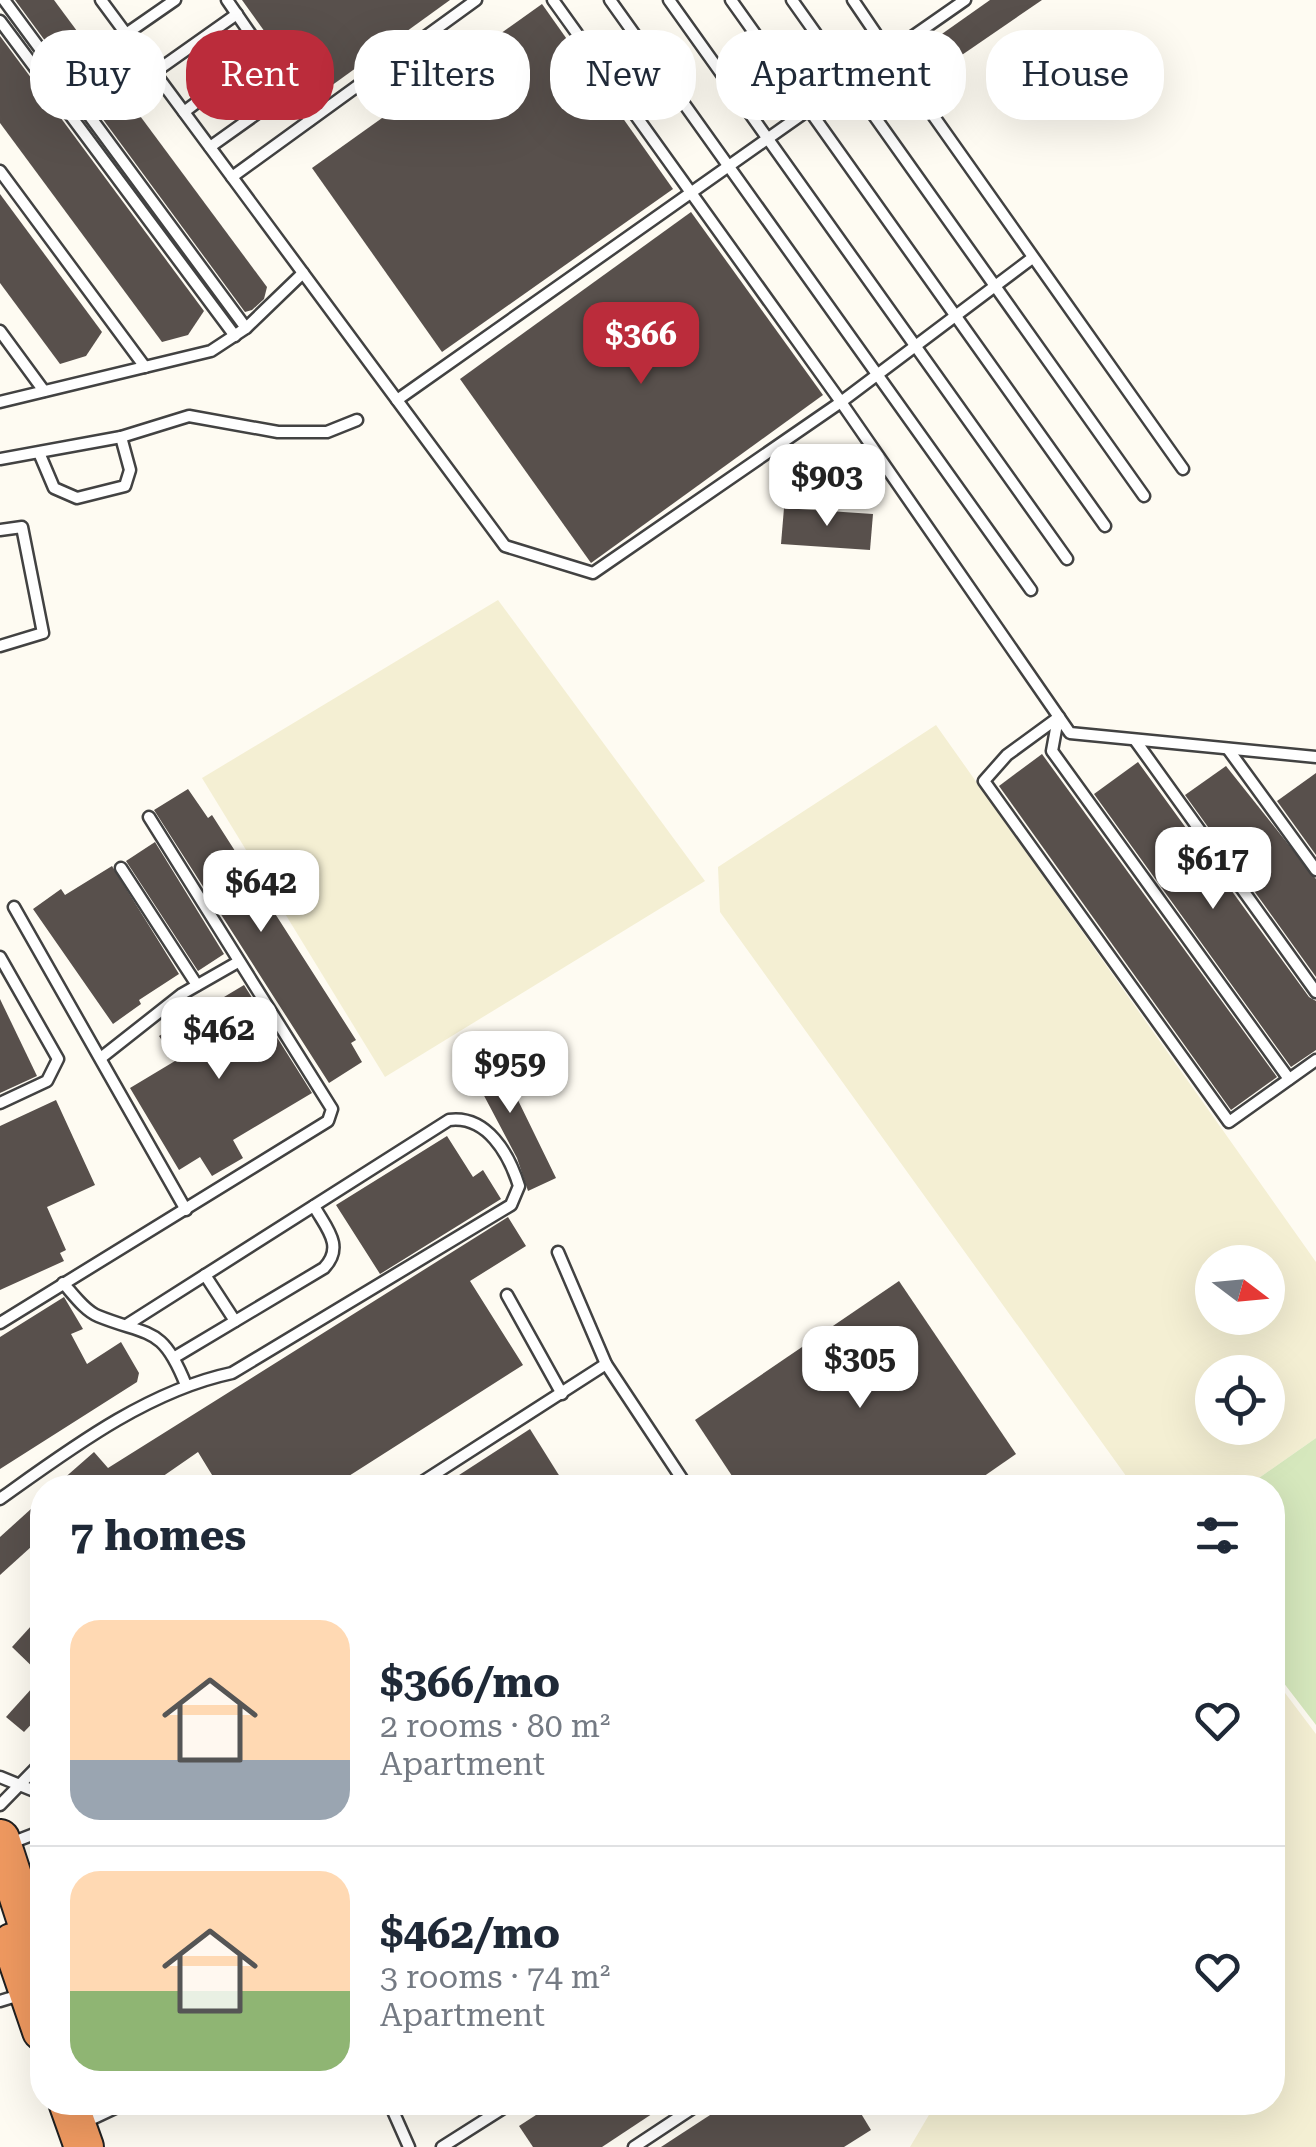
<!DOCTYPE html>
<meta charset="utf-8">
<style>
:root{--surface:#fff;--page:#f2f2f3;--text:#1f2937;--muted:#747a83;--line:#e0e1e3;--accent:#bb2c3b}
body{margin:0;font-family:"Roboto Serif",serif;background:var(--page);color:var(--text);height:100vh;display:flex;flex-direction:column;font-size:38px;white-space:nowrap}
*{box-sizing:border-box;margin:0}
p{font-size:32px;color:var(--muted)}
.icon{flex:none;width:55px;height:55px;fill:none;stroke:currentColor;stroke-width:2;stroke-linecap:round;stroke-linejoin:round}
.map{position:relative;flex:1;overflow:hidden}
.panel{position:absolute;left:30px;top:1475px;width:1255px;height:640px;display:flex;flex-direction:column;background:var(--surface);border-radius:40px;box-shadow:0 10px 40px #0002}
.panel>*{flex:none}
.banner{position:absolute;left:30px;top:30px;width:1258px;height:90px;display:flex;gap:20px}
.needle{width:65px;rotate:106deg}
.buttons{position:absolute;left:1195px;top:1245px;display:grid;gap:20px}
.buttons a{display:grid;place-items:center;width:90px;height:90px;border-radius:50%;background:var(--surface);box-shadow:0 10px 40px #0002;font-size:50px}
.price{position:absolute;translate:-50% -85px;padding:0 22px;border-radius:20px;background:#fff;color:#222;font-size:32px;line-height:65px;filter:drop-shadow(0 2px 5px #0008)}
.price::after{content:'';position:absolute;left:50%;top:60px;width:30px;height:22px;margin-left:-15px;background:inherit;clip-path:polygon(0 0,100% 0,50% 100%)}
.price.current{background:var(--accent);color:#fff}
ul{padding:0;list-style:none}
li{display:flex;align-items:center;gap:30px;height:250px;padding:0 40px}
li+li{border-top:2px solid var(--line)}
li span{display:grid;place-items:center;flex:none;width:280px;height:200px;border-radius:30px;color:#555}
li>.icon{margin-inline-start:auto}
span .icon{width:120px;height:120px;fill:#fffc;stroke-width:1}
li b{font-size:42px}
h2{display:flex;justify-content:space-between;align-items:center;height:120px;padding:0 40px;font-size:42px}
.chip{padding:0 35px;border-radius:40px;background:var(--surface);box-shadow:0 10px 40px #0002;font-size:35px;line-height:90px}
.chip.current{background:var(--accent);color:#fff}
.map>svg:first-child{display:block}
.farmland{fill:#f4efd3;fill-rule:evenodd}
.green{fill:#d6e8bd}
.building{fill:#58504c}
.lines{fill:none;stroke-linecap:round;stroke-linejoin:round}
.lane-casing{stroke:#424242;stroke-width:15}
.highway-casing{stroke:#202020;stroke-width:42}
.lane{stroke:#fff;stroke-width:10}
.highway{stroke:#ef9960;stroke-width:38}
</style>
<div class="map">
<svg width="1316" height="2147" viewBox="0 0 1316 2147">
<rect width="100%" height="100%" fill="#fefbf2"/>
<g class="farmland">
<polygon points="498,600 705,881 385,1077 202,778"/>
<path d="M 936,725 L 1316,1262 L 1316,1438 L 1246,1487 L 1134,1487 L 720,912 L 718,867 ZM 1268,1262 L 1268,1318 L 1212,1318 L 1212,1262 ZM 1268,1372 L 1268,1428 L 1212,1428 L 1212,1372 Z"/>
<polygon points="1273,1677 1316,1734 1316,2147 910,2147 936,2103 1272,2102"/>
</g>
<polygon class="green" points="1316,1438 1316,1725 1273,1669 1272,1488 1246,1487"/>
<g class="building">
<polygon points="15,0 54,0 267,287 264,299 252,310 245,312"/>
<polygon points="242,0 450,0 313,99"/>
<polygon points="990,0 1042,0 921,83 905,60"/>
<polygon points="542,4 673,189 442,352 312,168"/>
<polygon points="0,36 204,311 188,335 162,342 0,123"/>
<polygon points="0,194 102,332 86,356 60,364 0,283"/>
<polygon points="691,212 823,395 591,563 460,379"/>
<polygon points="784,508 873,514 870,550 781,544"/>
<polygon points="1042,754 1277,1077 1231,1110 999,786"/>
<polygon points="1138,762 1309,997 1316,1001 1316,1050 1291,1067 1094,794"/>
<polygon points="1226,766 1316,879 1316,977 1185,795"/>
<polygon points="1316,773 1316,855 1277,801"/>
<polygon points="188,789 208,818 212,815 356,1040 351,1043 362,1062 329,1083 154,810"/>
<polygon points="155,842 224,954 198,971 126,861"/>
<polygon points="112,866 179,974 139,1000 141,1004 113,1024 33,909 61,889 65,895"/>
<polygon points="244,985 312,1093 233,1140 243,1158 212,1176 200,1157 179,1170 130,1088 175,1061 159,1036"/>
<polygon points="0,999 37,1076 0,1093"/>
<polygon points="490,1043 556,1178 528,1191 517,1158 463,1056"/>
<polygon points="56,1100 95,1185 47,1207 66,1250 60,1253 64,1261 0,1290 0,1126"/>
<polygon points="447,1136 473,1177 483,1170 501,1199 380,1274 336,1205"/>
<polygon points="508,1217 526,1246 470,1281 523,1365 330,1488 220,1488 198,1452 146,1488 53,1488 94,1452 108,1468"/>
<polygon points="899,1281 1016,1454 967,1488 740,1488 695,1420"/>
<polygon points="64,1297 83,1329 71,1334 87,1364 121,1342 139,1373 137,1382 0,1469 0,1337"/>
<polygon points="530,1429 567,1488 439,1488"/>
<polygon points="42,1499 42,1537 0,1575 0,1537"/>
<polygon points="42,1614 42,1676 12,1647"/>
<polygon points="42,1677 42,1713 24,1732 6,1717"/>
<polygon points="556,2102 670,2102 602,2147 533,2147 519,2126"/>
<polygon points="730,2102 854,2102 871,2130 844,2147 661,2147"/>
</g>
<g class="lines">
<defs>
<g id="lane">
<polyline points="4,0 246,328"/>
<polyline points="101,0 505,546 593,573 841,402 1031,259"/>
<polyline points="227,0 310,120"/>
<polyline points="553,0 841,402 1070,733 1316,757"/>
<polyline points="610,0 1031,590"/>
<polyline points="669,0 1067,559"/>
<polyline points="731,0 1105,526"/>
<polyline points="792,0 1144,496"/>
<polyline points="965,0 889,53 1183,469"/>
<polyline points="0,21 235,336"/>
<polyline points="126,34 175,0"/>
<polyline points="155,72 237,14"/>
<polyline points="184,112 263,52"/>
<polyline points="210,147 290,90"/>
<polyline points="0,171 145,367"/>
<polyline points="232,177 476,0"/>
<polyline points="0,331 44,391"/>
<polyline points="397,400 889,53 853,0"/>
<polyline points="0,402 211,351 246,328 303,273"/>
<polyline points="40,455 54,488 77,498 125,486 130,470 121,437"/>
<polyline points="0,459 121,437 189,416 278,432 327,432 357,420"/>
<polyline points="0,530 22,527 43,633 0,646"/>
<polyline points="1059,717 1007,755 984,781 1229,1122 1316,1060"/>
<polyline points="1058,718 1052,751 1289,1079"/>
<polyline points="1135,740 1316,992"/>
<polyline points="1228,749 1316,870"/>
<polyline points="121,868 197,985"/>
<polyline points="14,907 186,1210"/>
<polyline points="0,957 58,1059 47,1081 0,1103"/>
<polyline points="102,1057 182,994 238,962"/>
<polyline points="558,1252 606,1364 688,1488"/>
<polyline points="205,1275 235,1321"/>
<path d="M 63,1283 C 73,1294 85,1311 98,1316 C 150,1337 162,1325 186,1385"/>
<polyline points="507,1295 562,1394"/>
<polyline points="0,1323 328,1121 332,1109 149,817"/>
<path d="M 175,1357 L 324,1268 C 345,1246 326,1228 314,1206"/>
<polyline points="413,1488 606,1364"/>
<path d="M 0,1499 C 70,1449 147,1391 232,1373 L 511,1205 L 519,1186 C 509,1154 487,1115 449,1120 L 128,1324"/>
<polyline points="0,1777 42,1794"/>
<polyline points="0,1805 42,1762"/>
<polyline points="11,1843 42,1831"/>
<polyline points="0,2001 23,1994"/>
<polyline points="389,2102 409,2147"/>
<polyline points="94,2118 128,2102"/>
<polyline points="442,2147 513,2102"/>
<polyline points="634,2147 702,2102"/>
</g>
<g id="highway">
<polyline points="0,1839 42,1968"/>
<polyline points="12,1943 42,2031"/>
<polyline points="68,2102 84,2147"/>
</g>
</defs>
<use href="#lane" class="lane-casing"/>
<use href="#highway" class="highway-casing"/>
<use href="#lane" class="lane"/>
<use href="#highway" class="highway"/>
</g>
</svg>
<div class="buttons">
<a><svg class="needle" viewBox="-14 -14 28 28"><path d="M0-13l5 13h-10z" fill="#e53935"/><path d="M0 13l5-13h-10z" fill="#747a83"/></svg></a>
<a><svg class="icon" aria-label="locate" viewBox="0 0 24 24"><circle cx="12" cy="12" r="6"/><path d="M12 2v4M12 18v4M2 12h4M18 12h4"/></svg></a>
</div>
<b class="price current" style="left:641px;top:387px">$366</b>
<b class="price" style="left:827px;top:529px">$903</b>
<b class="price" style="left:1213px;top:912px">$617</b>
<b class="price" style="left:261px;top:935px">$642</b>
<b class="price" style="left:219px;top:1082px">$462</b>
<b class="price" style="left:510px;top:1116px">$959</b>
<b class="price" style="left:860px;top:1411px">$305</b>
<div class="banner">
<a class="chip">Buy</a>
<a class="chip current">Rent</a>
<a class="chip">Filters</a>
<a class="chip">New</a>
<a class="chip">Apartment</a>
<a class="chip">House</a>
</div>
<section class="panel">
<h2>7 homes<svg class="icon" aria-label="filters" viewBox="0 0 24 24"><path d="M4 7h16M4 17h16"/><circle cx="9" cy="7" r="2"/><circle cx="15" cy="17" r="2"/></svg></h2>
<ul>
<li><span style="background:linear-gradient(#ffd9b3 70%,#9aa5b1 0)"><svg class="icon" aria-label="home" viewBox="0 0 24 24"><path d="M3 11l9-7 9 7M6 9v11h12V9"/></svg></span><div><b>$366/mo</b><p>2 rooms · 80 m²</p><p>Apartment</p></div><svg class="icon" aria-label="heart" viewBox="0 0 24 24"><path d="M12 20l-8-8c-3-5 5-10 8-4 3-6 11-1 8 4z"/></svg></li>
<li><span style="background:linear-gradient(#ffd9b3 60%,#8fb573 0)"><svg class="icon" aria-label="home" viewBox="0 0 24 24"><path d="M3 11l9-7 9 7M6 9v11h12V9"/></svg></span><div><b>$462/mo</b><p>3 rooms · 74 m²</p><p>Apartment</p></div><svg class="icon" aria-label="heart" viewBox="0 0 24 24"><path d="M12 20l-8-8c-3-5 5-10 8-4 3-6 11-1 8 4z"/></svg></li>
</ul>
</section>
</div>
